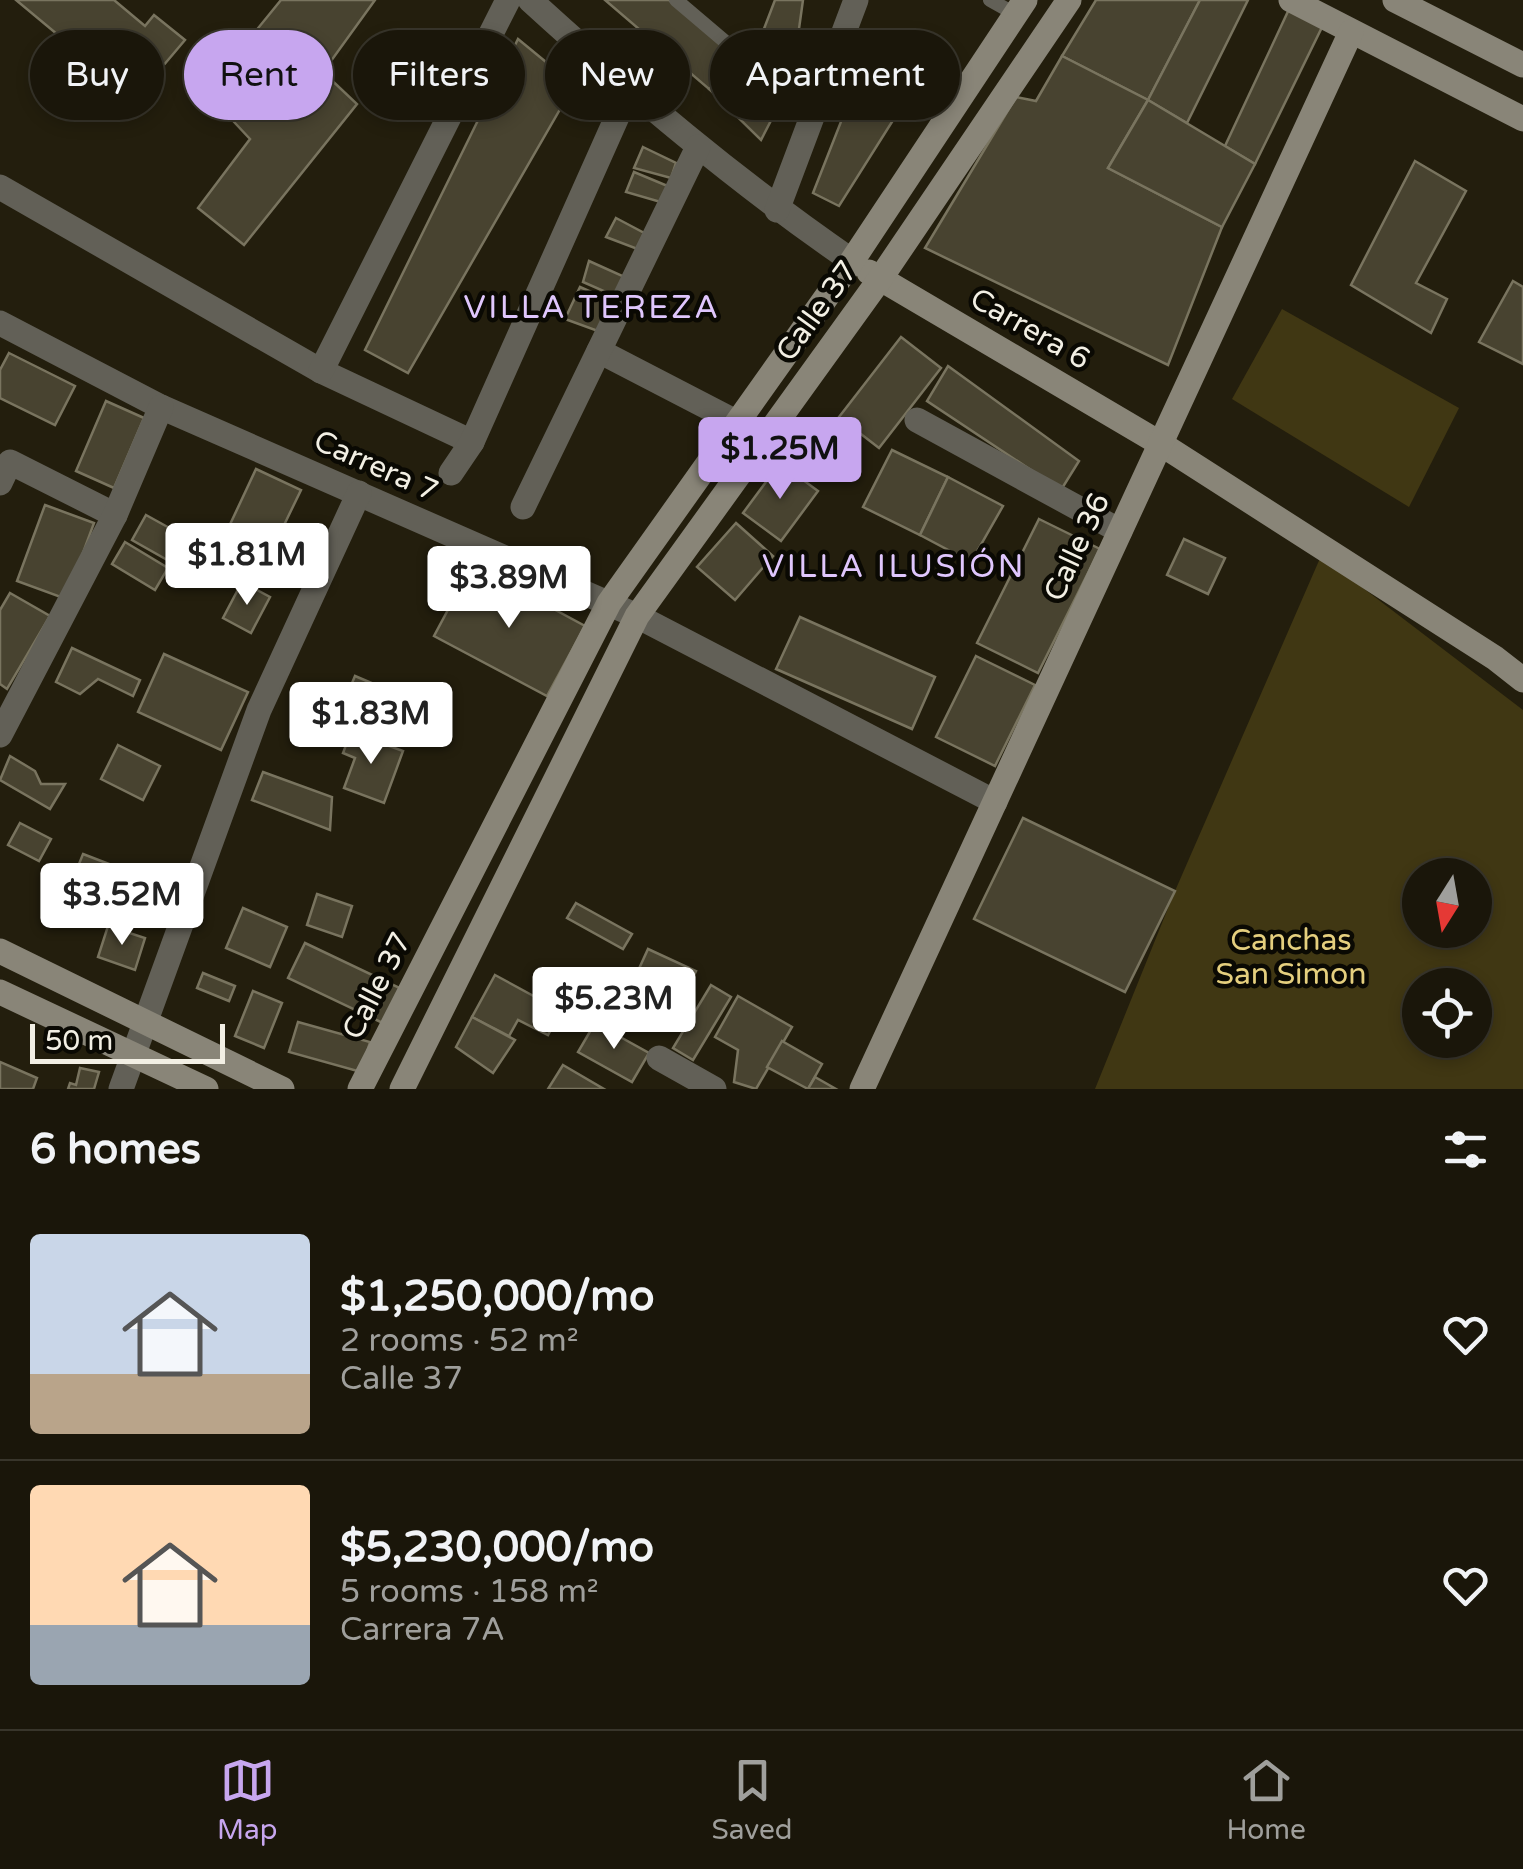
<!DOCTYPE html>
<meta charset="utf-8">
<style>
:root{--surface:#1a160a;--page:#231f13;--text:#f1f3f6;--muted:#9f9f9c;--line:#38352b;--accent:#c7a6ef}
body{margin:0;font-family:"Varela Round",sans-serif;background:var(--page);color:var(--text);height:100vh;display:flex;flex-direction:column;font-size:38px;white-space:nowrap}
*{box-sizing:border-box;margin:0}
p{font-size:32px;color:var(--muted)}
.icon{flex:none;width:55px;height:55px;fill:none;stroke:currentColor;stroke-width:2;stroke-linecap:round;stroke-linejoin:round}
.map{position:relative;height:1089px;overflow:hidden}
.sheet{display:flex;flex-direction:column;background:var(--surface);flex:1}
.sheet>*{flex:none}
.hud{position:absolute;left:30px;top:30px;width:1000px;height:90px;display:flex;gap:20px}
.needle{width:65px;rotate:191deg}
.tools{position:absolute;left:1402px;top:858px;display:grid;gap:20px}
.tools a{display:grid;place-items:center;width:90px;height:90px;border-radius:50%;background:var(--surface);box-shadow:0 5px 15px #0003,0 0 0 2px var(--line);font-size:50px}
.scale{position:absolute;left:30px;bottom:25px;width:195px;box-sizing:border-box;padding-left:10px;border:5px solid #f2efe4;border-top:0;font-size:28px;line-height:35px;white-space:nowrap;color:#f2efe4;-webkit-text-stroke:8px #0a0903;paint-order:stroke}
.price{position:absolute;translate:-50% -85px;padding:0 22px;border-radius:10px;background:#fff;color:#222;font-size:32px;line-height:65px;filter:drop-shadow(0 2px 5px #0008)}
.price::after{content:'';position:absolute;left:50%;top:60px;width:30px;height:22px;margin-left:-15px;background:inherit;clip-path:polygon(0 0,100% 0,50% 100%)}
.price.active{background:var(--accent);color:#111}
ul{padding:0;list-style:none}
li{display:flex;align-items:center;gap:30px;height:250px;padding:0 30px}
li+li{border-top:2px solid var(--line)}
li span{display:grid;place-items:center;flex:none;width:280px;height:200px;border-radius:10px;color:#555}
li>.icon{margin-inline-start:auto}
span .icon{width:120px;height:120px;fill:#fffc;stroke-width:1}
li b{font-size:42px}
h2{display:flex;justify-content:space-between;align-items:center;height:120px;padding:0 30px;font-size:42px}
.pill{padding:0 35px;border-radius:45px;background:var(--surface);box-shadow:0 5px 15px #0003,0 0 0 2px var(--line);font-size:35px;line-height:90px}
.pill.active{background:var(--accent);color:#111}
.tabs{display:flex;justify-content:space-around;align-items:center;height:140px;border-top:2px solid var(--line);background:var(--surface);font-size:28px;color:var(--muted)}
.tabs a{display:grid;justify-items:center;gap:5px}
.tabs .active{color:var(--accent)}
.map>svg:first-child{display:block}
.green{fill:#403713;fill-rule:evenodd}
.building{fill:#484330;stroke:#79745f;stroke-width:2.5}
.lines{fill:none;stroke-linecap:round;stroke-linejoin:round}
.lane{stroke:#626057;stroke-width:14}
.street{stroke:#626057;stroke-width:25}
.secondary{stroke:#898578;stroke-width:25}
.labels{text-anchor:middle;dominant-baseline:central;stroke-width:9;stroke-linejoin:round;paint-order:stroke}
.street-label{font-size:30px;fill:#f2efe4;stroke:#0a0903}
.park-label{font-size:30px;fill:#e5cf7e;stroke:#0a0903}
.neighbourhood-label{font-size:32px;letter-spacing:2.5px;fill:#dfc6fd;stroke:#0a0903}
</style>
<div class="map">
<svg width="1523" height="1089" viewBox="0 0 1523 1089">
<rect width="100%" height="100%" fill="#231e0d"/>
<g class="green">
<polygon points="1282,309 1459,408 1409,507 1232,399"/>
<path d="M 1321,556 L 1523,710 L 1523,1089 L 1095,1089 L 1175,891 ZM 1420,875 L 1475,875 L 1475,930 L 1420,930 ZM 1420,985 L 1475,985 L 1475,1040 L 1420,1040 Z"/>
</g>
<g class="building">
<polygon points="16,0 114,0 145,26 154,15 185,40 135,99"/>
<polygon points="281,0 375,0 323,72 357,104 244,245 198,208 250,139 206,92"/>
<polygon points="605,0 669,0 743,64 709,89"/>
<polygon points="775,0 803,0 793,72 757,47"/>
<polygon points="1096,0 1200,0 1148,100 1062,56"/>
<polygon points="1200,0 1248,0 1187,123 1148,100"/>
<polygon points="1291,5 1325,21 1255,164 1225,146"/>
<polygon points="518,39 574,85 408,373 365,350"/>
<polygon points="1062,56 1148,100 1108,168 1222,227 1168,365 925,248 1016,97 1036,101"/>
<polygon points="866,58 919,79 839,206 813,193"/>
<polygon points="743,64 781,101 761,140 709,89"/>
<polygon points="1148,100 1255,164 1222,227 1108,168"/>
<polygon points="643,147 676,163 671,178 634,168"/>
<polygon points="1415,161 1466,191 1416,283 1447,299 1431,333 1351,285"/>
<polygon points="634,172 670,187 664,203 626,192"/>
<polygon points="616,218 648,235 640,250 606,237"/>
<polygon points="589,261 627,278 617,297 583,282"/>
<polygon points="1513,281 1523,287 1523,364 1479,342"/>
<polygon points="580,287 618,304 606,334 565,319"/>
<polygon points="901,337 941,368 879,448 839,417"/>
<polygon points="9,353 75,386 55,425 0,398 0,370"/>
<polygon points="948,366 1079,461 1061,490 927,401"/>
<polygon points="106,401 144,418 114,488 76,471"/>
<polygon points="892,450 948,477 920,535 863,507"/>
<polygon points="780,463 818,491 781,541 743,513"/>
<polygon points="256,469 301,490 270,554 226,533"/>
<polygon points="948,477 1003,506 971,562 920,535"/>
<polygon points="45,505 94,523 66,599 17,581"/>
<polygon points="146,515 191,540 178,566 132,540"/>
<polygon points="1039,519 1100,549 1038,673 977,643"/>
<polygon points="736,523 773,556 735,600 697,567"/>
<polygon points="1184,539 1225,558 1208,594 1167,575"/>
<polygon points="125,542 168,568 155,590 112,564"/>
<polygon points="472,565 585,626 547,696 434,636"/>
<polygon points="242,582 270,597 251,633 223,618"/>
<polygon points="10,593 50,616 7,689 0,684 0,610"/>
<polygon points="800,617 935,677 912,729 776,669"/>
<polygon points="72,648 140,680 133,696 98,679 80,694 56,682"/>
<polygon points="164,654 248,692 221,750 138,712"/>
<polygon points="976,656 1035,685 995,766 936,737"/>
<polygon points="355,676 414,701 406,721 347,695"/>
<polygon points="351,732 403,751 384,803 344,788 355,758 343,753"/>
<polygon points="118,745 160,766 143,800 101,779"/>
<polygon points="10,756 35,771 41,784 65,784 50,809 0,780"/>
<polygon points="263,772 332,797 330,830 252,800"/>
<polygon points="1023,818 1175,891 1125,992 974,919"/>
<polygon points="20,823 51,839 39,861 8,845"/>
<polygon points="83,854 135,874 120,909 69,889"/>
<polygon points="317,894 352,906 342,937 307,925"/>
<polygon points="576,903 632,934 623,949 567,918"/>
<polygon points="243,908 287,927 270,967 226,948"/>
<polygon points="108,926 145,938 135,970 98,957"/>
<polygon points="305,943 404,990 387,1025 288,978"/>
<polygon points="648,949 696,971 670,1027 622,1006"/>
<polygon points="203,973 235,986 229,1001 197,988"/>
<polygon points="495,975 561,1011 548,1035 518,1020 509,1036 472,1017"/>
<polygon points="711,985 731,997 693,1060 673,1048"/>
<polygon points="253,991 282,1003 264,1048 235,1036"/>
<polygon points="738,996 792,1027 756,1089 734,1082 738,1050 715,1037"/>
<polygon points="472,1017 515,1040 493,1073 456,1047"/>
<polygon points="298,1022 370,1042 361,1072 289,1052"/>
<polygon points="595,1023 649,1053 632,1082 578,1052"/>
<polygon points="782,1041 822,1064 808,1089 767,1067"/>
<polygon points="0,1062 37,1078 33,1089 0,1089"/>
<polygon points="563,1065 604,1089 548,1089"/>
<polygon points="80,1068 99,1072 94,1089 68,1089 70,1083 76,1085"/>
<polygon points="815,1077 836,1089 808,1089"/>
</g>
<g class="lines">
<g class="lane">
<polyline points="676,0 814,117"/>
<polyline points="990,0 1015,14"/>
</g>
<g class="street">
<path d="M 530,0 C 633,94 737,182 852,261"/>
<polyline points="0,187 321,371 472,442"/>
<polyline points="777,210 856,0"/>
<polyline points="0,323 161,407 637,616 995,802"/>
<polyline points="599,351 736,422"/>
<polyline points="321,371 508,0"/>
<polyline points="917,420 1120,531"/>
<polyline points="451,473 472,442 629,90"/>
<polyline points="0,483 10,462 115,515"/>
<polyline points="523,507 698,147"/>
<polyline points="0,735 115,515 161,407"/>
<polyline points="659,1058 714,1089"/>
<polyline points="121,1089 259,710 359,493"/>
</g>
<g class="secondary">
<polyline points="1291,0 1523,119"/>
<polyline points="1395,0 1523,65"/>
<polyline points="869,272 1161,444 1495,658 1523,680"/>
<polyline points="0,951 282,1089"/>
<polyline points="0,992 206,1089"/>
<polyline points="360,1089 609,603 852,261 1025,0"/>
<polyline points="402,1089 637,616 880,279 1069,0"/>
<polyline points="862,1089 1351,32"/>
</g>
</g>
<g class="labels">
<g class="street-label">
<text transform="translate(817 311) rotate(-54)">Calle 37</text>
<text transform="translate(1030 329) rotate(30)">Carrera 6</text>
<text transform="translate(376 466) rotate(24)">Carrera 7</text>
<text transform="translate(1077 547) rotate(-65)">Calle 36</text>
<text transform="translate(377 986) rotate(-63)">Calle 37</text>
</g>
<g class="park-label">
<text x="1291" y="940">Canchas<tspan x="1291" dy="34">San Simon</tspan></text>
</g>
<g class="neighbourhood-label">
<text x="592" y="308">VILLA TEREZA</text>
<text x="894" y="567">VILLA ILUSIÓN</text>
</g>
</g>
</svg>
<div class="tools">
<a><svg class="needle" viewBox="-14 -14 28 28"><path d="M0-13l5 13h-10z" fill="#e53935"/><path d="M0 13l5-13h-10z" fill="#9f9f9c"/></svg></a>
<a><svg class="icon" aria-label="locate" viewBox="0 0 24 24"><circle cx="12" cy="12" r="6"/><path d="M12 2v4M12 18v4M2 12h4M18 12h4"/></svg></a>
</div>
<div class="scale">50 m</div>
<b class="price active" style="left:780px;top:502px">$1.25M</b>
<b class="price" style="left:247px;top:608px">$1.81M</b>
<b class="price" style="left:509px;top:631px">$3.89M</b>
<b class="price" style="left:371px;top:767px">$1.83M</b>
<b class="price" style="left:122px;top:948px">$3.52M</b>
<b class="price" style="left:614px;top:1052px">$5.23M</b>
<div class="hud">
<a class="pill">Buy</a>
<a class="pill active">Rent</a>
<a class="pill">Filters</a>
<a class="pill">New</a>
<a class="pill">Apartment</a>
</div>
</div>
<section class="sheet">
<h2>6 homes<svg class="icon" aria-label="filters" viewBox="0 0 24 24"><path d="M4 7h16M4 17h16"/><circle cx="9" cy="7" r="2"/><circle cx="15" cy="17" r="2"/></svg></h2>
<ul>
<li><span style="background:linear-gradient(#c9d6e8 70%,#b9a48a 0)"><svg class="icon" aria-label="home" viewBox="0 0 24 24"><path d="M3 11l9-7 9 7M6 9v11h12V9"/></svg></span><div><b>$1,250,000/mo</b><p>2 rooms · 52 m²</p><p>Calle 37</p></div><svg class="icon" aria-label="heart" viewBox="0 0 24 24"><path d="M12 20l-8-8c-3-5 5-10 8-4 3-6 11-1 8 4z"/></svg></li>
<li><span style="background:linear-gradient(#ffd9b3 70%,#9aa5b1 0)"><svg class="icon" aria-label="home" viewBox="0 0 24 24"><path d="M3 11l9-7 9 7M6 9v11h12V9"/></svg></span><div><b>$5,230,000/mo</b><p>5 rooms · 158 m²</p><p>Carrera 7A</p></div><svg class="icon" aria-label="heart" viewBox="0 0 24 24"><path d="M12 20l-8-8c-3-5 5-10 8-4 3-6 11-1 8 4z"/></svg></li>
</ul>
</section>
<nav class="tabs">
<a class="active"><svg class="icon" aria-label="map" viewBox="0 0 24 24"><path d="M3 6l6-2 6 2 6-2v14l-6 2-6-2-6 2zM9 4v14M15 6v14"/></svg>Map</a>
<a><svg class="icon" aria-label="saved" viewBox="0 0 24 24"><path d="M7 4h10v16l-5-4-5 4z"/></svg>Saved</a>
<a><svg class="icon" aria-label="home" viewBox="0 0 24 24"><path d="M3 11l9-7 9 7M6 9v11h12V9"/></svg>Home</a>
</nav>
